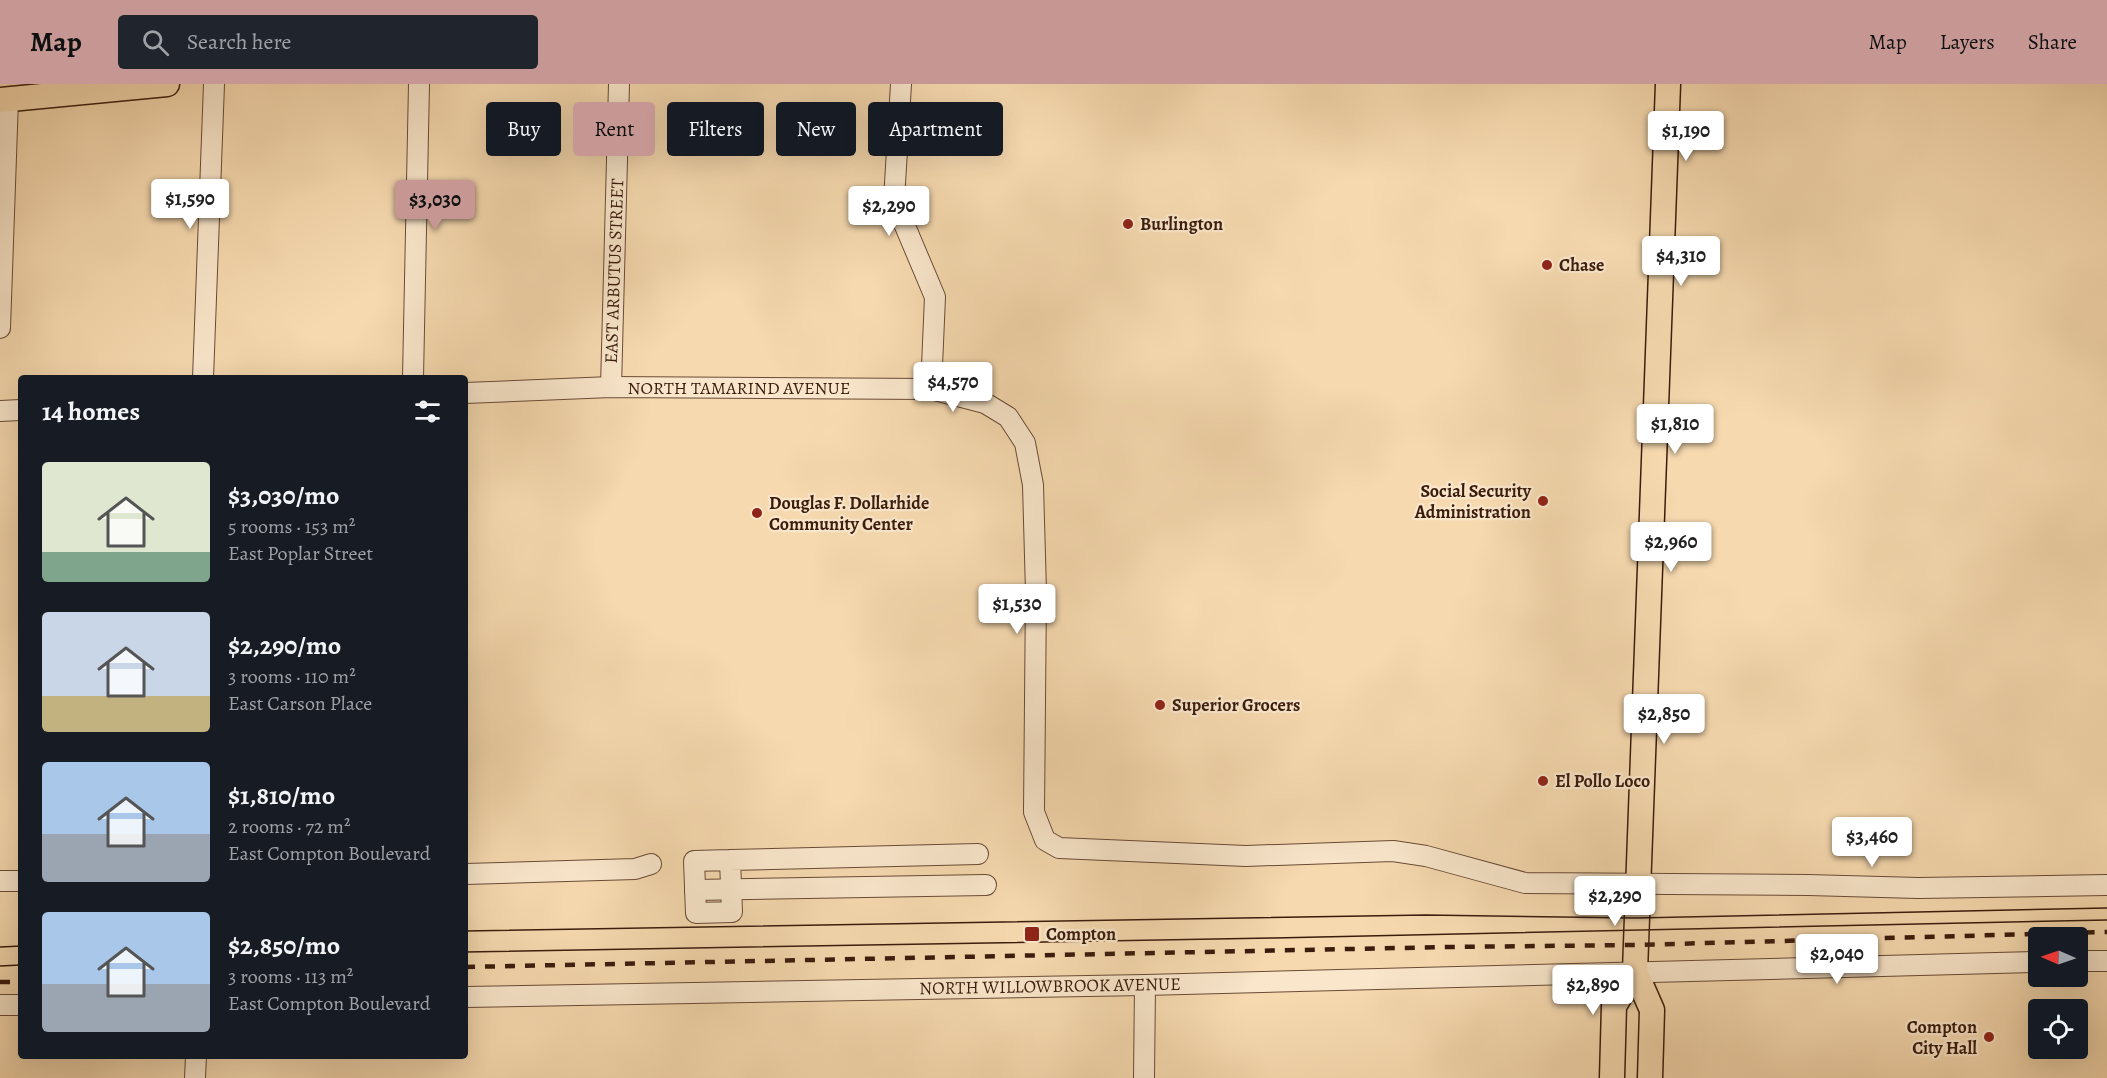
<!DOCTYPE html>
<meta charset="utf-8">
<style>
:root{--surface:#171b24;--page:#20242c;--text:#f1f3f6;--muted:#9ea1a6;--accent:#c59692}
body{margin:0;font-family:Alegreya,serif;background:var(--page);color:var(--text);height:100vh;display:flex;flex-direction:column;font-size:22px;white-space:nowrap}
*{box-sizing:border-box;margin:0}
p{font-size:20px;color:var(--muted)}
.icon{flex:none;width:33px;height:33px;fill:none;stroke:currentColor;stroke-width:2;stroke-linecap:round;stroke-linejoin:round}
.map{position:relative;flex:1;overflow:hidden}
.details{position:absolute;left:18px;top:291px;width:450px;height:684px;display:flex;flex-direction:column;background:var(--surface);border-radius:6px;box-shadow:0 6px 24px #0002}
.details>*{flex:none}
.guide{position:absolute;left:486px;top:18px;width:570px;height:54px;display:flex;gap:12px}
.needle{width:39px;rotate:272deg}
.fabs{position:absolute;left:2028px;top:843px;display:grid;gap:12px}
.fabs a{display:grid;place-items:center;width:60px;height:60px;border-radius:6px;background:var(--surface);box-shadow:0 6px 24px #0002;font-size:30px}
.price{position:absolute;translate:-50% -51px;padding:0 14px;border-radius:6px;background:#fff;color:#222;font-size:20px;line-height:39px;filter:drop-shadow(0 2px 3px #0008)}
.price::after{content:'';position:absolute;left:50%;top:36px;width:18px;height:14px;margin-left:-9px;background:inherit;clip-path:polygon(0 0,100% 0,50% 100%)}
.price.active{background:var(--accent);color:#111}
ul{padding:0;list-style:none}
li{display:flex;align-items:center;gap:18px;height:150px;padding:0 24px}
li span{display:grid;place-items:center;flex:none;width:168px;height:120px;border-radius:6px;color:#555}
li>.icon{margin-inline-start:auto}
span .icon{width:72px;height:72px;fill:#fffc;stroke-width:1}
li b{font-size:26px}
h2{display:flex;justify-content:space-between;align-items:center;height:72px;padding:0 24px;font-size:26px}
.pill{padding:0 21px;border-radius:6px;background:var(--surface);box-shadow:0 6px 24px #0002;font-size:21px;line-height:54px}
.pill.active{background:var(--accent);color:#111}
header{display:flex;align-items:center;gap:36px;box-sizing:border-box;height:84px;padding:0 30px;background:var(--accent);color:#111}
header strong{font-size:28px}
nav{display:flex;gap:33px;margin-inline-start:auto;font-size:21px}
.search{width:420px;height:54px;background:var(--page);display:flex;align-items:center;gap:15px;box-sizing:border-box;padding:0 21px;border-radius:6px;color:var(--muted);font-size:22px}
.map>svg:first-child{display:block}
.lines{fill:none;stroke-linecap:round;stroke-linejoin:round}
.minor-casing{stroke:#694b36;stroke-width:22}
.major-casing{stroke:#3a1c0d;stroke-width:27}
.minor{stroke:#f9e6cb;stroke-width:20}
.major{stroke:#f6d9af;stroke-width:24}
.tram{stroke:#3a1c0d;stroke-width:1.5}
.rail{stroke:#3a1c0d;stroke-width:4.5;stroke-dasharray:10 10;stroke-linecap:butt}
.poi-dot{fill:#8f2418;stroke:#f9e6cb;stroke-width:2}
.labels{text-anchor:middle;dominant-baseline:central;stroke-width:4.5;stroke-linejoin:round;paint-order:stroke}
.poi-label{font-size:18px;font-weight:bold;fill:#3a1c0d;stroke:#f9e6cb;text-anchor:start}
.street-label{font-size:18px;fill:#3a1c0d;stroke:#f9e6cb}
</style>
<header>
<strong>Map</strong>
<div class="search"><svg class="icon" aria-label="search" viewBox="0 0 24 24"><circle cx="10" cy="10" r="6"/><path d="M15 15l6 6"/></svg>Search here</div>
<nav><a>Map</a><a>Layers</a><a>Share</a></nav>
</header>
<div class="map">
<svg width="2107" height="994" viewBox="0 0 2107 994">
<rect width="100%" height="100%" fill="#f6d9af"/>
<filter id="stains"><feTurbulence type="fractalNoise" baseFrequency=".00333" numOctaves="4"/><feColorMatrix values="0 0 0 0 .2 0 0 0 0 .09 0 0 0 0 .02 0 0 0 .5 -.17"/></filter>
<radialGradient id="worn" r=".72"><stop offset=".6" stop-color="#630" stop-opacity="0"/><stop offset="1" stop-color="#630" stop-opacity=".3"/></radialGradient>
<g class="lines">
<defs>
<g id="minor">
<polyline points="901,0 894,116 935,213 931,305"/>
<polyline points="0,244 8,15"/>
<polyline points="203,294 214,0"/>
<polyline points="413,294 419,0"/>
<polyline points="611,303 619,0"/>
<polyline points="465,309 611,303 931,305 985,319 1008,333 1025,359 1033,401 1036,508 1034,728 1045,756 1059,764 1246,772 1393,767 1426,772 1525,799 1808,801 1918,804 2107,801"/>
<polyline points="0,327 21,326"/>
<polyline points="730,776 732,828 696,829 694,777 730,776 978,770"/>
<polyline points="465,790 635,785 651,780"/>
<polyline points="0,797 21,797"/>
<polyline points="695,806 986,801"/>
<polyline points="2078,877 2107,877"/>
<polyline points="465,913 1145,901 2038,878"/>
<polyline points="0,921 21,921"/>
<polyline points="195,994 196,972"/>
<polyline points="1144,994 1145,901"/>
</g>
<g id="major">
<polyline points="0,16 167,0"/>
<polyline points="1612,994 1614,922 1635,887"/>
<polyline points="1650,994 1652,926 1635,887 1668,0"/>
</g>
</defs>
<use href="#minor" class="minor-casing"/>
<use href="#major" class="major-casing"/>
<use href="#minor" class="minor"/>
<use href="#major" class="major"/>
<g class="tram">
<polyline points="465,847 1426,831 1636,834 2107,824"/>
<polyline points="0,863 21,862"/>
<polyline points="465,868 1274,854 2107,836"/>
<polyline points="0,882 21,881"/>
</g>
<g class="rail">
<polyline points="465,883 1448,863 1635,861 2107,848"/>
<polyline points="0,898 21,898"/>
</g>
</g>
<g class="poi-dot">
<circle cx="1128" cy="140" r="6"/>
<circle cx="1547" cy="181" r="6"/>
<circle cx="1543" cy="417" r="6"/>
<circle cx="757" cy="429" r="6"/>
<circle cx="1160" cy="621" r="6"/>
<circle cx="1543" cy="697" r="6"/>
<rect x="1024" y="842" width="16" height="16" rx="3"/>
<circle cx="1989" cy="953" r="6"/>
</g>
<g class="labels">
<g class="poi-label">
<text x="1140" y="140">Burlington</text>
<text x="1559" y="181">Chase</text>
<text x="1531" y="407" text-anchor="end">Social Security<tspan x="1531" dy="21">Administration</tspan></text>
<text x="769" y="419">Douglas F. Dollarhide<tspan x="769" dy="21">Community Center</tspan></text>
<text x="1172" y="621">Superior Grocers</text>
<text x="1555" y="697">El Pollo Loco</text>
<text x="1046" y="850">Compton</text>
<text x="1977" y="943" text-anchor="end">Compton<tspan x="1977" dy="21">City Hall</tspan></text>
</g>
<g class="street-label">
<text transform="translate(614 187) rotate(-88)">EAST ARBUTUS STREET</text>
<text x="739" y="304">NORTH TAMARIND AVENUE</text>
<text transform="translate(1050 902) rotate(-1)">NORTH WILLOWBROOK AVENUE</text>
</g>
</g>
<rect width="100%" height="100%" filter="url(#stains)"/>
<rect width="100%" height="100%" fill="url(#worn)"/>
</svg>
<div class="fabs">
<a><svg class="needle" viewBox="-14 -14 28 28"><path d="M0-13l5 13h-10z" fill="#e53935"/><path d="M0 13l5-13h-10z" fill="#9ea1a6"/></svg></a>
<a><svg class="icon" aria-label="locate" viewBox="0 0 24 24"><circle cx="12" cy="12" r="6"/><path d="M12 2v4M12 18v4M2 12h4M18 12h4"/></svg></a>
</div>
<b class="price" style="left:1686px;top:78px">$1,190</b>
<b class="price" style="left:190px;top:146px">$1,590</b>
<b class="price active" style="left:435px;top:147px">$3,030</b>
<b class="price" style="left:889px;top:153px">$2,290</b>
<b class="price" style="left:1681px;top:203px">$4,310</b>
<b class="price" style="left:953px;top:329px">$4,570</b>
<b class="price" style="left:1675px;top:371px">$1,810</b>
<b class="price" style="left:1671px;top:489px">$2,960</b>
<b class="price" style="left:1017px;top:551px">$1,530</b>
<b class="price" style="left:1664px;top:661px">$2,850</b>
<b class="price" style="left:1872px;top:784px">$3,460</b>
<b class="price" style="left:1615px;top:843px">$2,290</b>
<b class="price" style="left:1837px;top:901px">$2,040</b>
<b class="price" style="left:1593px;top:932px">$2,890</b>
<div class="guide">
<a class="pill">Buy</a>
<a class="pill active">Rent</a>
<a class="pill">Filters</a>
<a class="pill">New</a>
<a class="pill">Apartment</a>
</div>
<section class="details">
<h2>14 homes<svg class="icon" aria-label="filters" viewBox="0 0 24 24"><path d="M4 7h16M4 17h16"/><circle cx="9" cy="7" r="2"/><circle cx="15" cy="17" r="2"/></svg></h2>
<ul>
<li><span style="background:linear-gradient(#dfe7d0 75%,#7fa58c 0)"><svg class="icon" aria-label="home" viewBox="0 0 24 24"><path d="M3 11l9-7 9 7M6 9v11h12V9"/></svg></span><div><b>$3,030/mo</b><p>5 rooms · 153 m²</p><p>East Poplar Street</p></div></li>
<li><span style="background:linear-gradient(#c9d6e8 70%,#c2b280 0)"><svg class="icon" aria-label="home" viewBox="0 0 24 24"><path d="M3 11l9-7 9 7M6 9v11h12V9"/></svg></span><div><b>$2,290/mo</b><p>3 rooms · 110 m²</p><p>East Carson Place</p></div></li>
<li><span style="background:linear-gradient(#a9c7e8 60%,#9aa5b1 0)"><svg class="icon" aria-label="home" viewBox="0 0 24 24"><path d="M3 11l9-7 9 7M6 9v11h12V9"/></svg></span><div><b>$1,810/mo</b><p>2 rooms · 72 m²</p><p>East Compton Boulevard</p></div></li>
<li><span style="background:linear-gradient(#a9c7e8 60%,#9aa5b1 0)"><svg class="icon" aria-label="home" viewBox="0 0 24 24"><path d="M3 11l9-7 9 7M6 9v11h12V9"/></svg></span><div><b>$2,850/mo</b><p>3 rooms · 113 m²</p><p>East Compton Boulevard</p></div></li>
</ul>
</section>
</div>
